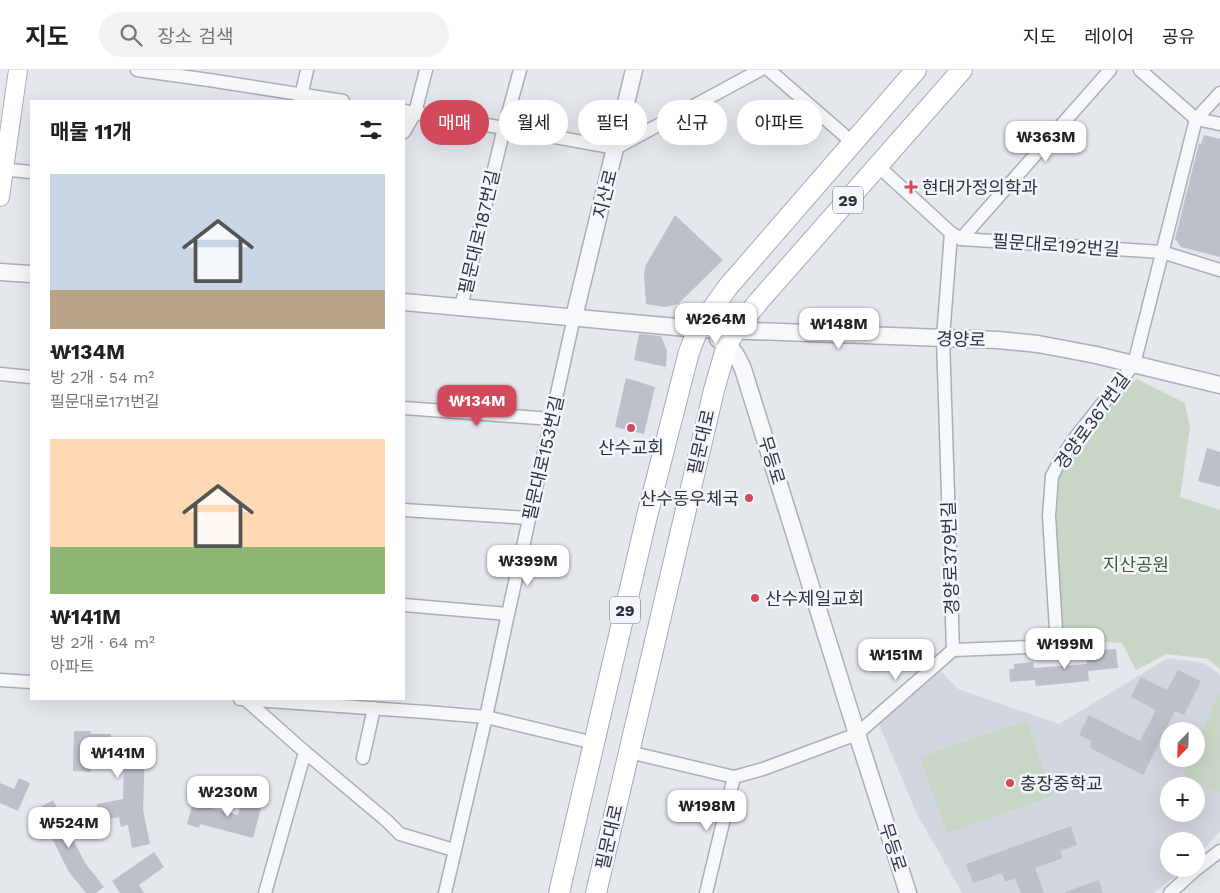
<!DOCTYPE html>
<html lang="ko">
<meta charset="utf-8">
<style>
:root{--surface:#fff;--page:#f2f2f2;--text:#202124;--muted:#757577;--line:#e0e0e0;--accent:#d1495b}
body{margin:0;font-family:"Work Sans","Noto Sans KR",sans-serif;background:var(--page);color:var(--text);height:100vh;display:flex;flex-direction:column;font-size:19px;white-space:nowrap}
*{box-sizing:border-box;margin:0}
p{font-size:16px;color:var(--muted)}
.icon{flex:none;width:28px;height:28px;fill:none;stroke:currentColor;stroke-width:2;stroke-linecap:round;stroke-linejoin:round}
.map{position:relative;flex:1;overflow:hidden}
.panel{position:absolute;left:30px;top:30px;width:375px;height:600px;display:flex;flex-direction:column;background:var(--surface);border-radius:0px;box-shadow:0 5px 20px #0002}
.panel>*{flex:none}
.hud{position:absolute;left:420px;top:30px;width:475px;height:45px;display:flex;gap:10px}
.needle{width:32px;rotate:203deg}
.buttons{position:absolute;left:1160px;top:652px;display:grid;gap:10px}
.buttons a{display:grid;place-items:center;width:45px;height:45px;border-radius:50%;background:var(--surface);box-shadow:0 5px 20px #0002;font-size:25px}
.price{position:absolute;translate:-50% -42px;padding:0 11px;border-radius:10px;background:#fff;color:#222;font-size:16px;line-height:32px;filter:drop-shadow(0 1px 2px #0008)}
.price::after{content:'';position:absolute;left:50%;top:30px;width:15px;height:11px;margin-left:-8px;background:inherit;clip-path:polygon(0 0,100% 0,50% 100%)}
.price.current{background:var(--accent);color:#fff}
ul{padding:0;list-style:none}
li{display:grid;align-content:center;gap:10px;height:265px;padding:0 20px}
li span{display:grid;place-items:center;height:155px;border-radius:0px;color:#555}
li>.icon{margin-inline-start:auto}
span .icon{width:90px;height:90px;fill:#fffc;stroke-width:1}
li b{font-size:21px}
h2{display:flex;justify-content:space-between;align-items:center;height:60px;padding:0 20px;font-size:21px}
.pill{padding:0 18px;border-radius:22px;background:var(--surface);box-shadow:0 5px 20px #0002;font-size:18px;line-height:45px}
.pill.current{background:var(--accent);color:#fff}
header{display:flex;align-items:center;gap:30px;box-sizing:border-box;height:70px;padding:0 25px;background:var(--surface);border-bottom:1px solid var(--line)}
header strong{font-size:24px}
nav{display:flex;gap:28px;margin-inline-start:auto;font-size:18px}
.search{width:350px;height:45px;background:var(--page);display:flex;align-items:center;gap:12px;box-sizing:border-box;padding:0 18px;border-radius:28px;color:var(--muted);font-size:19px}
.map>svg:first-child{display:block}
.built{fill:#d2d6de;fill-rule:evenodd}
.green{fill:#c9d6c5}
.building{fill:#bbc0ca}
.lines{fill:none;stroke-linecap:round;stroke-linejoin:round}
.minor-casing{stroke:#a9aeb7;stroke-width:15}
.tertiary-casing{stroke:#a9aeb7;stroke-width:19}
.secondary-casing{stroke:#a9aeb7;stroke-width:20}
.primary-casing{stroke:#a3abb8;stroke-width:22}
.minor{stroke:#f7f8fa;stroke-width:12}
.tertiary{stroke:#f7f8fa;stroke-width:16}
.secondary{stroke:#fff;stroke-width:18}
.primary{stroke:#fff;stroke-width:20}
.poi-dot{fill:#d1495b;stroke:#f4f6f9;stroke-width:2}
.labels{text-anchor:middle;dominant-baseline:central;stroke-width:5;stroke-linejoin:round;paint-order:stroke}
.shield{fill:#f4f6f9;stroke:#676e7b;stroke-width:1}
.shield-label{font-size:16px;font-weight:bold;fill:#2b3445}
.poi-label{font-size:18px;fill:#2b3445;stroke:#f4f6f9;text-anchor:start}
.street-label{font-size:18px;fill:#2b3445;stroke:#f4f6f9}
.park-label{font-size:18px;fill:#3f6138;stroke:#f4f6f9}
</style>
<header>
<strong>지도</strong>
<div class="search"><svg class="icon" aria-label="search" viewBox="0 0 24 24"><circle cx="10" cy="10" r="6"/><path d="M15 15l6 6"/></svg>장소 검색</div>
<nav><a>지도</a><a>레이어</a><a>공유</a></nav>
</header>
<div class="map">
<svg width="1220" height="823" viewBox="0 0 1220 823">
<rect width="100%" height="100%" fill="#e4e7ec"/>
<path class="built" d="M 1168,588 L 1204,593 L 1220,605 L 1220,761 L 1196,787 L 1196,771 L 1169,771 L 1169,799 L 1186,799 L 1153,823 L 962,823 L 917,744 L 879,654 L 941,601 L 958,619 L 1059,654 ZM 1169,661 L 1196,661 L 1196,689 L 1169,689 ZM 1169,716 L 1196,716 L 1196,744 L 1169,744 Z"/>
<g class="green">
<polygon points="1137,309 1185,333 1190,358 1180,427 1220,440 1220,599 1208,589 1167,584 1136,600 1122,573 1063,569 1054,437 1059,404 1069,384 1128,315"/>
<polygon points="1219,623 1220,624 1220,723 1183,705 1190,689 1196,689 1196,675"/>
<polygon points="1026,651 1053,726 947,763 920,687"/>
</g>
<g class="building">
<polygon points="1204,65 1220,69 1220,187 1181,177 1175,169 1199,73 1201,74"/>
<polygon points="675,145 723,190 678,234 665,237 646,234 644,204 646,195"/>
<polygon points="639,264 661,266 667,281 666,297 634,290"/>
<polygon points="626,308 655,317 644,364 615,357"/>
<polygon points="1207,378 1220,382 1220,417 1198,411"/>
<polygon points="1116,579 1118,598 1088,601 1089,611 1036,616 1035,610 1010,612 1009,599 1014,599 1014,594 1033,592 1034,598 1087,594 1086,581"/>
<polygon points="1178,600 1201,611 1184,645 1175,641 1143,705 1090,678 1091,671 1079,665 1089,645 1140,671 1156,640 1131,627 1141,607 1167,620"/>
<polygon points="74,661 91,661 90,664 111,664 111,668 130,668 130,672 145,673 143,740 150,774 132,778 128,755 121,757 119,747 101,751 97,734 123,729 124,687 97,686 97,693 91,693 91,702 73,701"/>
<polygon points="19,708 30,713 18,741 0,733 0,713 14,719"/>
<polygon points="242,729 262,734 253,768 200,754 199,758 187,754 193,733 238,745"/>
<polygon points="53,730 85,793 104,817 96,823 86,823 69,802 37,739"/>
<polygon points="1071,756 1077,775 1060,781 1063,788 1035,798 1044,823 1021,823 1015,808 1005,812 1002,803 973,813 966,794"/>
<polygon points="154,782 164,797 139,815 144,823 120,823 112,811"/>
<polygon points="1099,810 1103,823 1066,823 1065,822"/>
</g>
<g class="lines">
<defs>
<g id="minor">
<polyline points="137,0 209,10 343,31"/>
<polyline points="769,0 852,72"/>
<polyline points="1140,0 1196,49 1220,54"/>
<polyline points="300,31 307,0"/>
<polyline points="404,41 504,58 616,78 760,0"/>
<polyline points="404,62 415,43 426,0"/>
<polyline points="878,96 951,163 961,169 1162,182 1220,200"/>
<polyline points="0,99 31,102"/>
<polyline points="951,163 943,268 953,580"/>
<polyline points="961,169 1110,0"/>
<polyline points="461,237 504,58 520,0"/>
<polyline points="0,304 31,307"/>
<polyline points="404,338 552,349"/>
<polyline points="404,440 529,448"/>
<polyline points="404,535 508,544"/>
<polyline points="953,580 1057,576 1049,446 1052,406 1062,387 1075,368 1134,294 1196,49 1220,23"/>
<polyline points="0,610 31,612"/>
<polyline points="240,629 426,642 486,647 594,673"/>
<polyline points="245,629 305,682 387,751 400,764 454,780"/>
<polyline points="629,682 734,707 763,699 857,664 953,580"/>
<polyline points="363,688 374,638"/>
<polyline points="265,823 305,682"/>
<polyline points="445,823 486,647 508,544 574,247"/>
<polyline points="706,823 734,707"/>
<polyline points="1170,823 1194,801 1220,781"/>
</g>
<g id="tertiary">
<polyline points="0,202 31,204"/>
<polyline points="404,232 698,259 998,270 1038,274 1096,285 1220,315"/>
<polyline points="574,247 634,0"/>
<path d="M 718,269 C 733,278 736,283 743,299 L 857,664 L 908,823"/>
</g>
<polyline id="secondary" points="0,127 18,0"/>
<g id="primary">
<polyline points="559,823 647,446 689,282 698,259 727,218 916,0"/>
<polyline points="596,823 714,320 727,275 735,261 759,231 962,0"/>
</g>
</defs>
<use href="#minor" class="minor-casing"/>
<use href="#tertiary" class="tertiary-casing"/>
<use href="#secondary" class="secondary-casing"/>
<use href="#primary" class="primary-casing"/>
<use href="#minor" class="minor"/>
<use href="#tertiary" class="tertiary"/>
<use href="#secondary" class="secondary"/>
<use href="#primary" class="primary"/>
</g>
<g class="poi-dot">
<path d="M908.5 109.5h5v5h5v5h-5v5h-5v-5h-5v-5h5z"/>
<circle cx="631" cy="358" r="5"/>
<circle cx="749" cy="428" r="5"/>
<circle cx="755" cy="528" r="5"/>
<circle cx="1010" cy="713" r="5"/>
</g>
<g class="labels">
<g class="shield">
<rect x="833" y="116.5" width="30" height="27" rx="4"/>
<rect x="610" y="526.5" width="30" height="27" rx="4"/>
</g>
<g class="shield-label">
<text x="848" y="130">29</text>
<text x="625" y="540">29</text>
</g>
<g class="poi-label">
<text x="922" y="117">현대가정의학과</text>
<text x="631" y="377" text-anchor="middle">산수교회</text>
<text x="739" y="428" text-anchor="end">산수동우체국</text>
<text x="765" y="528">산수제일교회</text>
<text x="1020" y="713">충장중학교</text>
</g>
<g class="street-label">
<text transform="translate(605 124) rotate(-76)">지산로</text>
<text transform="translate(479 162) rotate(-77)">필문대로187번길</text>
<text transform="translate(1056 175) rotate(4)">필문대로192번길</text>
<text transform="translate(961 269) rotate(2)">경양로</text>
<text transform="translate(1092 351) rotate(-54)">경양로367번길</text>
<text transform="translate(701 372) rotate(-77)">필문대로</text>
<text transform="translate(543 388) rotate(-77)">필문대로153번길</text>
<text transform="translate(772 390) rotate(73)">무등로</text>
<text transform="translate(950 488) rotate(-92)">경양로379번길</text>
<text transform="translate(609 767) rotate(-77)">필문대로</text>
<text transform="translate(893 777) rotate(72)">무등로</text>
</g>
<g class="park-label">
<text x="1136" y="494">지산공원</text>
</g>
</g>
</svg>
<div class="buttons">
<a><svg class="needle" viewBox="-14 -14 28 28"><path d="M0-13l5 13h-10z" fill="#e53935"/><path d="M0 13l5-13h-10z" fill="#757577"/></svg></a>
<a>+</a>
<a>−</a>
</div>
<b class="price" style="left:1046px;top:93px">₩363M</b>
<b class="price" style="left:716px;top:275px">₩264M</b>
<b class="price" style="left:839px;top:280px">₩148M</b>
<b class="price current" style="left:477px;top:357px">₩134M</b>
<b class="price" style="left:528px;top:517px">₩399M</b>
<b class="price" style="left:1065px;top:600px">₩199M</b>
<b class="price" style="left:896px;top:611px">₩151M</b>
<b class="price" style="left:118px;top:709px">₩141M</b>
<b class="price" style="left:228px;top:748px">₩230M</b>
<b class="price" style="left:707px;top:762px">₩198M</b>
<b class="price" style="left:69px;top:779px">₩524M</b>
<div class="hud">
<a class="pill current">매매</a>
<a class="pill">월세</a>
<a class="pill">필터</a>
<a class="pill">신규</a>
<a class="pill">아파트</a>
</div>
<section class="panel">
<h2>매물 11개<svg class="icon" aria-label="filters" viewBox="0 0 24 24"><path d="M4 7h16M4 17h16"/><circle cx="9" cy="7" r="2"/><circle cx="15" cy="17" r="2"/></svg></h2>
<ul>
<li><span style="background:linear-gradient(#c9d6e8 75%,#b9a48a 0)"><svg class="icon" aria-label="home" viewBox="0 0 24 24"><path d="M3 11l9-7 9 7M6 9v11h12V9"/></svg></span><div><b>₩134M</b><p>방 2개 · 54 m²</p><p>필문대로171번길</p></div></li>
<li><span style="background:linear-gradient(#ffd9b3 70%,#8fb573 0)"><svg class="icon" aria-label="home" viewBox="0 0 24 24"><path d="M3 11l9-7 9 7M6 9v11h12V9"/></svg></span><div><b>₩141M</b><p>방 2개 · 64 m²</p><p>아파트</p></div></li>
</ul>
</section>
</div>
